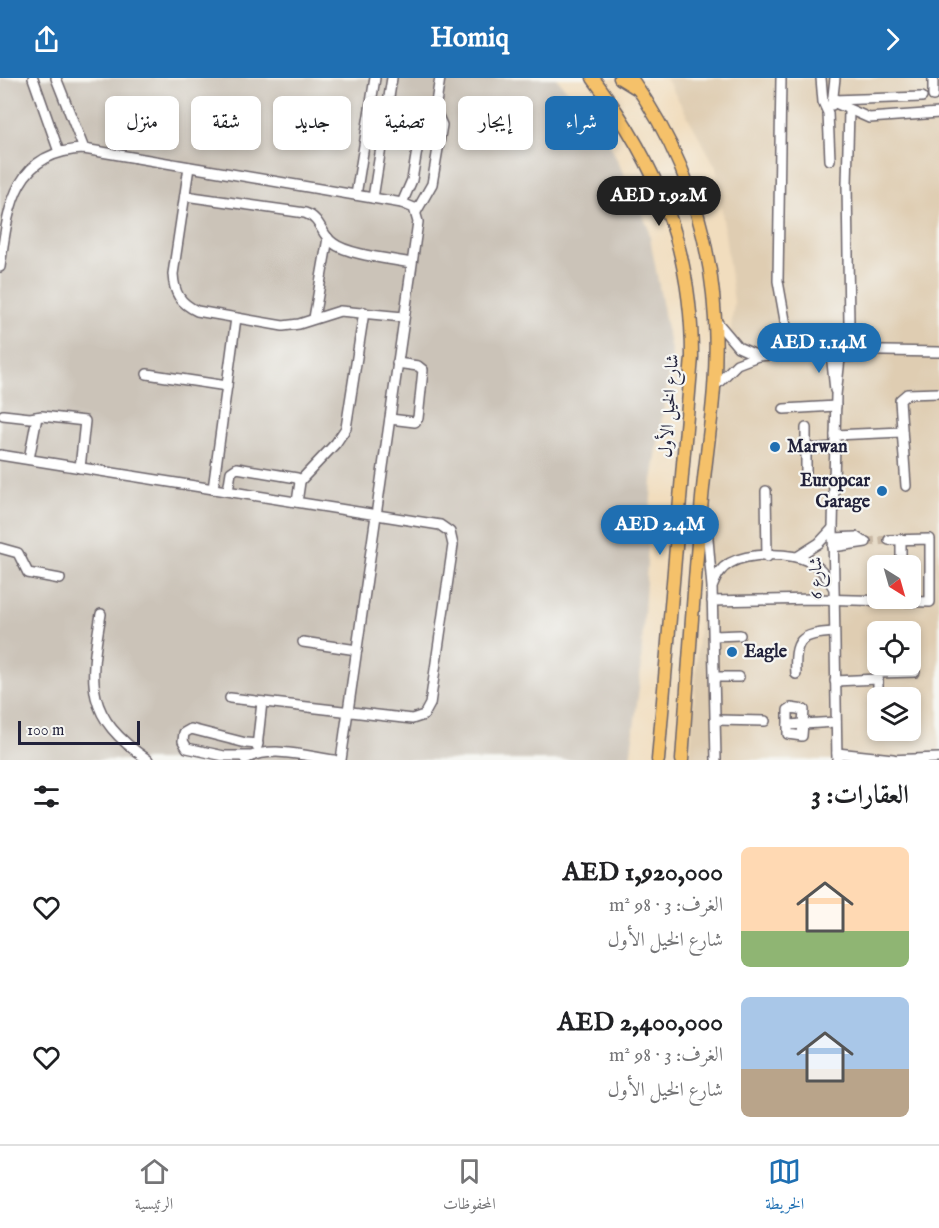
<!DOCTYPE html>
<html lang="ar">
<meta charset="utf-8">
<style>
:root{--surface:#fff;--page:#f6f6f6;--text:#202124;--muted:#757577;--line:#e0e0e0;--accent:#1f6fb2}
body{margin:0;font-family:"IM FELL English",Amiri,serif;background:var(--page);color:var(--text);direction:rtl;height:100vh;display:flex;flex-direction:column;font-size:22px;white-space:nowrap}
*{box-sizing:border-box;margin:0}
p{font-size:20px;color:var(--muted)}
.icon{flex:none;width:33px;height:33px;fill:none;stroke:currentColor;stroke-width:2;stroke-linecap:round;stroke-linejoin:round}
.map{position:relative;height:682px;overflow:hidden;direction:ltr}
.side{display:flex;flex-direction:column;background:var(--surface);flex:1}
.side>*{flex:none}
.top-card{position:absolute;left:18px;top:18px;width:600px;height:54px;direction:rtl;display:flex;gap:12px}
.needle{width:39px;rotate:143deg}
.fabs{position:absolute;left:867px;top:477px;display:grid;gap:12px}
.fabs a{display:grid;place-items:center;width:54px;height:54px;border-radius:9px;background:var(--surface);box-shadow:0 3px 9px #0003;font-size:30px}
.scale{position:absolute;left:18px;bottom:15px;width:122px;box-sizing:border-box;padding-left:6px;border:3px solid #22223b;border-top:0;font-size:16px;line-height:21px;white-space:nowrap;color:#22223b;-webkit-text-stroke:4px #f6f6f2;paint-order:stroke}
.price{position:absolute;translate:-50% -51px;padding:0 14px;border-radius:21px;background:var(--accent);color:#fff;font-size:20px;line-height:39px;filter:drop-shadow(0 2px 3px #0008)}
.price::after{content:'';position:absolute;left:50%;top:36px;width:18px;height:14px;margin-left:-9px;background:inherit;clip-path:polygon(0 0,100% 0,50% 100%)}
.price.selected{background:#222;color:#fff}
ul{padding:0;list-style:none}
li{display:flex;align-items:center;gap:18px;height:150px;padding:0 30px}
li span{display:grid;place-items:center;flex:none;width:168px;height:120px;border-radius:9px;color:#555}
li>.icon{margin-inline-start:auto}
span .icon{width:72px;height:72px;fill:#fffc;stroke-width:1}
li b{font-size:26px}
h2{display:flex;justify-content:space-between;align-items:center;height:72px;padding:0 30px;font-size:26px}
.pill{padding:0 21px;border-radius:9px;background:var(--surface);box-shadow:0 3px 9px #0003;font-size:21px;line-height:54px}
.pill.selected{background:var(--accent);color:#fff}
header{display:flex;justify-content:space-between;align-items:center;height:78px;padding:0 30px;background:var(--accent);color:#fff;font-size:27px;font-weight:700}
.dock{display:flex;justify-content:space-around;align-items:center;height:84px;border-top:2px solid var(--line);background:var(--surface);font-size:16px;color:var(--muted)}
.dock a{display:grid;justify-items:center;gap:3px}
.dock .selected{color:var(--accent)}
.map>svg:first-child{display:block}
.built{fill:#dfcdb2;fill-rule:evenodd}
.industrial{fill:#cbc3b8}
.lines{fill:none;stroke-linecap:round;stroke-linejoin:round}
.minor-tunnel{stroke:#c8b8a4;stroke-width:9;stroke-dasharray:9 4.5;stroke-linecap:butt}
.minor-casing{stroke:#6a6369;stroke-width:12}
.major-casing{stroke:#6a6369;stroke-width:15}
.minor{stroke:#fff;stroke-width:9}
.major{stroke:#f5c16b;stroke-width:12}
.poi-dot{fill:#1f6fb2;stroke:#f6f6f2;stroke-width:2}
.labels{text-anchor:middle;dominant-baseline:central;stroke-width:4.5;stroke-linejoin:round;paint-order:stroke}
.street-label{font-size:18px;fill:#22223b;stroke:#f6f6f2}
.poi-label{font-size:18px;font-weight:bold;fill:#22223b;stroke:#f6f6f2;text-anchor:start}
</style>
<header><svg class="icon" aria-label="forward" viewBox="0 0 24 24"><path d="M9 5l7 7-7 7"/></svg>Homiq<svg class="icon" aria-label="share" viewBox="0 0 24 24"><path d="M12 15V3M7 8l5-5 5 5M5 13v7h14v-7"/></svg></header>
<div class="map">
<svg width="939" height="682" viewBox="0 0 939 682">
<rect width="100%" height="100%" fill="#f6f6f2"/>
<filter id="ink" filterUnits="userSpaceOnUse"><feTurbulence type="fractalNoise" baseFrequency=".0167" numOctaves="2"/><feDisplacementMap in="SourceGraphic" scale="12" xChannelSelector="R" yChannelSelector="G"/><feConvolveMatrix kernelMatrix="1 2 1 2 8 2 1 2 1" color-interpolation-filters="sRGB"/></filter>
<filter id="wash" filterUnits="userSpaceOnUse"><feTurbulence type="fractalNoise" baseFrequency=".008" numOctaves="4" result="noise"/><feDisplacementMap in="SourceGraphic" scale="24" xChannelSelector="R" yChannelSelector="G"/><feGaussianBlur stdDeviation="1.35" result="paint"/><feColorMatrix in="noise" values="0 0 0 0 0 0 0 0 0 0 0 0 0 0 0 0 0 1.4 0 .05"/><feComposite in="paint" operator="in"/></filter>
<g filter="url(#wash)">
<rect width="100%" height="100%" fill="#f1ddbe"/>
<path class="built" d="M 666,0 L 939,0 L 939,682 L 690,682 L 703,483 L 734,224 L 716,89 ZM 878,488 L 910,488 L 910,520 L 878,520 ZM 878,554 L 910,554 L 910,586 L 878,586 ZM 878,620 L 910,620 L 910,652 L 878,652 Z"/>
<polygon class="industrial" points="0,0 556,0 603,51 648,149 672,278 652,403 640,602 630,682 0,682"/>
</g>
<g filter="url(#ink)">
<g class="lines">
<polyline class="minor-tunnel" points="866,464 889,462"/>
<defs>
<g id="minor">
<polyline points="33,0 59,74"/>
<polyline points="56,0 84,71"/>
<polyline points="781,0 778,203 791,276"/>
<polyline points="821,0 823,24 828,35 830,82"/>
<polyline points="933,0 933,18"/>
<polyline points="833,22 922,19"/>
<polyline points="833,24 869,40 939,35"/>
<polyline points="832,27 835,0"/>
<polyline points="434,37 440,0"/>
<path d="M 189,89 L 173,196 C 174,215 180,225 197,233 L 283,248 L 299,246 L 340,233 L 403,239"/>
<polyline points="356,117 375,0"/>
<path d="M 185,118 L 305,135 C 322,141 320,156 333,165 C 348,177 392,181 411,185"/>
<polyline points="373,120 392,0"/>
<polyline points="402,125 412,102 422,42 427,37 438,38 442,47 432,106 416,134"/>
<path d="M 0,189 C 8,133 12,73 84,71 L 402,125 L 414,130 L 418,144 L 341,682"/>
<polyline points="314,240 328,160"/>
<polyline points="716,243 738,269 758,278"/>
<polyline points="849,247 847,106 849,33"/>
<polyline points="831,275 835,312"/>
<polyline points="814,277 841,279 872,277"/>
<polyline points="147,296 227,308"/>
<polyline points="714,309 737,286 758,278 831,272 939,274"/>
<polyline points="784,331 836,328"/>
<polyline points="3,337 30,340 42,338 85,343 80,390"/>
<polyline points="390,341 415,344 418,340 423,292 418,288 397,285"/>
<polyline points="806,350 806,401"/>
<polyline points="835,357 902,354"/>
<polyline points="806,371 835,369"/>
<polyline points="0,377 440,447 450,454 453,467 430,626 424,637 412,641 230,620"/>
<polyline points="29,381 37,339"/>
<polyline points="300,403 336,365 346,350 364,234"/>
<polyline points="906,408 900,322 907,316 939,315"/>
<polyline points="213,411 236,240"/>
<polyline points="228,413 231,394 237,390 297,400 300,404 297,424"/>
<polyline points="766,413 767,479"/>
<polyline points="702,433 707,449 712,509 716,682"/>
<polyline points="833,460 856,459 863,464"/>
<polyline points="901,461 901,488"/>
<polyline points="833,469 866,464"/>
<polyline points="0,470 18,475 28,495 60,501"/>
<polyline points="797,479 819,465 833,450"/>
<path d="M 713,507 C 717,497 721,490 730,485 C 748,475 789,474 808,483 C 820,488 827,498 833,509"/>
<polyline points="712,523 815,521 930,524 930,461 889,462"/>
<path d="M 101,536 C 89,607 84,638 148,682"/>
<polyline points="714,558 740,557"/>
<polyline points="303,564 357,572"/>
<polyline points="878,586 878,620"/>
<polyline points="878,595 915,594"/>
<path d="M 796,596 C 794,561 800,556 834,554"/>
<polyline points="715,599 739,599"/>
<polyline points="835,603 878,601"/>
<polygon points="791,630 804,632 802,658 788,656 788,632"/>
<polyline points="716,642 765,643"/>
<polyline points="788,647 836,644"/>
<polyline points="257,669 262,624"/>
<polyline points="837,675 893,681"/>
<polyline points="249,678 224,678 187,670 183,663 184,655 191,651 246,665 258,666"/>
<path d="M 245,681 C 271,667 306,678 334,682"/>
<polyline points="837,682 833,450 836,317 841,271"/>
<polyline points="888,682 939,680"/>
</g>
<g id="major">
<path d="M 593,0 C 658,88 692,169 692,279 L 658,682"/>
<polyline points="620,0 638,11"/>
<path d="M 631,0 C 696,92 723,197 714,310 C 711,351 704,391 701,432 C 693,515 688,599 682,682"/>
</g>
</defs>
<use href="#minor" class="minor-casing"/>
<use href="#major" class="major-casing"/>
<use href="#minor" class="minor"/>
<use href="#major" class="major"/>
</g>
</g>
<g class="poi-dot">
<circle cx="775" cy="369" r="6"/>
<circle cx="882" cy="413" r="6"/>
<circle cx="732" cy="574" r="6"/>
</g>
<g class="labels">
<g class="street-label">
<text transform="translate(670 328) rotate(-86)">شارع الخيل الأول</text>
<text transform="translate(817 500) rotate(-91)">شارع 6</text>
</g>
<g class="poi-label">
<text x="787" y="369">Marwan</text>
<text x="870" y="403" text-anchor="end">Europcar<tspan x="870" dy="21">Garage</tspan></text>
<text x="744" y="574">Eagle</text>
</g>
</g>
</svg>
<div class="fabs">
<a><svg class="needle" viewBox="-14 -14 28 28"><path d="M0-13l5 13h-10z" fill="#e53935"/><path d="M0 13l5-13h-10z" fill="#757577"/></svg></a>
<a><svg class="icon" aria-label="locate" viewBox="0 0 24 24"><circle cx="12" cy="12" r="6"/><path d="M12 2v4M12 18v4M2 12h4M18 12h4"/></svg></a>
<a><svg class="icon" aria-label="layers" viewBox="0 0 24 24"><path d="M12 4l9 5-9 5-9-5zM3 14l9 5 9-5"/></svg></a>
</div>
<div class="scale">100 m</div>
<b class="price selected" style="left:659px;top:149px">AED 1.92M</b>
<b class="price" style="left:819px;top:296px">AED 1.14M</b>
<b class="price" style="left:660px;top:478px">AED 2.4M</b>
<div class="top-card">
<a class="pill selected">شراء</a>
<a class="pill">إيجار</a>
<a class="pill">تصفية</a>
<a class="pill">جديد</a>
<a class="pill">شقة</a>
<a class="pill">منزل</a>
</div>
</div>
<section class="side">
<h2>العقارات: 3<svg class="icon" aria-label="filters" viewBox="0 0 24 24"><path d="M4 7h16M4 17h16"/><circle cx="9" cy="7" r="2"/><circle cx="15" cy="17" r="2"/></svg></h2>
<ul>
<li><span style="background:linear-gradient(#ffd9b3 70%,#8fb573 0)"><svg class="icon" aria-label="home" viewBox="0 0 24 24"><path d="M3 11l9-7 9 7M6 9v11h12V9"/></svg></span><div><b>AED 1,920,000</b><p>الغرف: 3 · 98 m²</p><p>شارع الخيل الأول</p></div><svg class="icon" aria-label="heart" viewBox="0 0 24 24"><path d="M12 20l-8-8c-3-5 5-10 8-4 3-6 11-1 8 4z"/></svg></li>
<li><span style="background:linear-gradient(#a9c7e8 60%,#b9a48a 0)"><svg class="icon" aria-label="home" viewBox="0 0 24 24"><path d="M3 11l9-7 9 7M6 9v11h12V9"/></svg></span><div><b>AED 2,400,000</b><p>الغرف: 3 · 98 m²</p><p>شارع الخيل الأول</p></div><svg class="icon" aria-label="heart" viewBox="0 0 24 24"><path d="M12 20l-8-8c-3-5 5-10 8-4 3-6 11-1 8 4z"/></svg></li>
</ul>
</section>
<nav class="dock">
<a class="selected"><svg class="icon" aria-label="map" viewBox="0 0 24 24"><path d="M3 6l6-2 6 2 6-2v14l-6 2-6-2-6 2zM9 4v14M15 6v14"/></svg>الخريطة</a>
<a><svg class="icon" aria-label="saved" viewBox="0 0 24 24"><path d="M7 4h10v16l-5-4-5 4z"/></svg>المحفوظات</a>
<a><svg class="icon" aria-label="home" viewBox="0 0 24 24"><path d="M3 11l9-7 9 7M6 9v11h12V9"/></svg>الرئيسية</a>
</nav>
